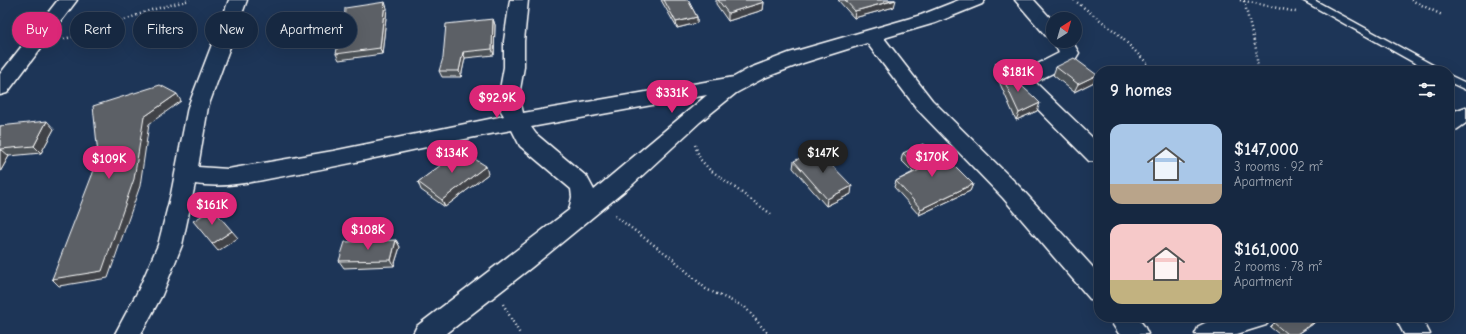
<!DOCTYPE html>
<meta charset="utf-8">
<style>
:root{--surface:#162841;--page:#23344c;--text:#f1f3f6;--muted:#9ea6b1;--line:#35445a;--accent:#db2777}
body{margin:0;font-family:"Comic Neue",sans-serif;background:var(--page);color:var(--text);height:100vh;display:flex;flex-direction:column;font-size:15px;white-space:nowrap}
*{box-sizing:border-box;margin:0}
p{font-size:13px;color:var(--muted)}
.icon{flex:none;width:22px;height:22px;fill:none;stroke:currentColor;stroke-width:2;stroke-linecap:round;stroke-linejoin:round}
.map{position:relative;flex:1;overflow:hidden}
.panel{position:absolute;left:1094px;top:66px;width:360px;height:256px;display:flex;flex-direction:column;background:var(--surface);border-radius:16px;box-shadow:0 4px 16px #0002,0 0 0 1px var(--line)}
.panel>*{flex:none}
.guide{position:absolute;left:12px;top:12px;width:380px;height:36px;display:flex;gap:8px}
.needle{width:26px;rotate:37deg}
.buttons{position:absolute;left:1046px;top:12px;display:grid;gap:8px}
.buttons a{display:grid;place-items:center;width:36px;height:36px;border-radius:50%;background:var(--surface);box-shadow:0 4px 16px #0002,0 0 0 1px var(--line);font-size:20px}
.price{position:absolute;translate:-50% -34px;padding:0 9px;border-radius:14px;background:var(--accent);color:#fff;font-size:13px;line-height:26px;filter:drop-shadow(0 1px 2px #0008)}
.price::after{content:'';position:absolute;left:50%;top:24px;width:12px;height:9px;margin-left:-6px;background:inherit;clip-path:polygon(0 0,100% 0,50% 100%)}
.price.selected{background:#222;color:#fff}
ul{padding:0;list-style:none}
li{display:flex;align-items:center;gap:12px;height:100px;padding:0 16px}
li span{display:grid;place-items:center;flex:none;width:112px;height:80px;border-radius:12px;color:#555}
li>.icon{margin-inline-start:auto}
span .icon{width:48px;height:48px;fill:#fffc;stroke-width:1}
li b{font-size:17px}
h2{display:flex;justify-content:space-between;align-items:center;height:48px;padding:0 16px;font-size:17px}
.tag{padding:0 14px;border-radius:18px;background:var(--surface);box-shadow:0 4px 16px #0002,0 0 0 1px var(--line);font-size:14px;line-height:36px}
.tag.selected{background:var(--accent);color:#fff}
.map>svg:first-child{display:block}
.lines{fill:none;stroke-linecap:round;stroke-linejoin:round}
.service-casing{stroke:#fff;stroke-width:3}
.minor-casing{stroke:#fff;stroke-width:3}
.path{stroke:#fff;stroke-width:2.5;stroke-dasharray:1 3;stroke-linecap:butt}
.service{fill:#1d3557;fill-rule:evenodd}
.minor{fill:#1d3557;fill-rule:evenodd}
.wall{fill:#4e5358;stroke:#fff}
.shaded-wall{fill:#404347;stroke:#fff}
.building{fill:#5b6066;stroke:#fff}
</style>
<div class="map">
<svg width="1466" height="334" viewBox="0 0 1466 334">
<rect width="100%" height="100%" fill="#1d3557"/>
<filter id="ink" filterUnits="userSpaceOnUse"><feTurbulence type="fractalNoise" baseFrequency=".025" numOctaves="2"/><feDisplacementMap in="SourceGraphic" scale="8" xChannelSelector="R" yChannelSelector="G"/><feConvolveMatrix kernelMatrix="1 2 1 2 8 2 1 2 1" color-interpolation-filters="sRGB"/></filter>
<g filter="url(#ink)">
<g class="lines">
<defs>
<g id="service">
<polygon points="1302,0 1314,0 1440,69 1442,71 1429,71"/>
<polygon points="1449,75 1466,83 1466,90 1449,82"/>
</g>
<g id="minor">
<polygon points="58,0 77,0 7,93 0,95 0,74"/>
<path d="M 229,0 L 247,0 L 208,107 L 198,167 L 228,169 L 333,151 L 504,116 L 501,111 L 499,95 L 504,67 L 504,41 L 510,0 L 528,0 L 524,41 L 524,67 L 519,95 L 523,113 L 734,77 L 750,68 L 789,53 L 921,15 L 959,0 L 985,0 L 982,4 L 935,23 L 884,38 L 932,100 L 1019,186 L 1099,274 L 1099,302 L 1090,299 L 1003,198 L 918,110 L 867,43 L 803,63 L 764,78 L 736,93 L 700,122 L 633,184 L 532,267 L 446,334 L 413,334 L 417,326 L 569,210 L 572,197 L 571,189 L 520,146 L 512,130 C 439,143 367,161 294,174 C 261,180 228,189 195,184 L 182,245 L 162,295 L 141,334 L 115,334 L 138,291 L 158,245 L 171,194 L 188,107 ZM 707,95 L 594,190 L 587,177 L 536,134 L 531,127 Z"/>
<polygon points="1015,0 1034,0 1053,21 1053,38 1046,36"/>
<polygon points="1053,40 1072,41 1079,53 1073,63 1035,82 1099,144 1099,162 1089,161 1017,88 1014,83 1018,74 1059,53"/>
<polygon points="1466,107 1466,123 1456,130 1449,133 1449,113"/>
<polygon points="1108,317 1137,317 1144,326 1148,334 1119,334"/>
<polygon points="1217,317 1270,317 1266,325 1237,334 1195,334 1199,326"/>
<polygon points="1395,317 1421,317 1430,334 1404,334"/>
</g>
</defs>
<use href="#service" class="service-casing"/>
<use href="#minor" class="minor-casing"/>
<g class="path">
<polyline points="1074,0 1117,33 1155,71"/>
<polyline points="1240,0 1296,12"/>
<polyline points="1411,0 1442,15"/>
<polyline points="1244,1 1256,49 1258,71"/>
<polyline points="64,39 92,32 151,10 190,0"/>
<polyline points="695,145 700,159 709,169 771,214"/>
<polyline points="615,216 673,259 706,289 745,307 768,334"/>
<polyline points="503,304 520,334"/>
</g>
<use href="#service" class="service"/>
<use href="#minor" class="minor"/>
</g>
<g class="wall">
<polygon points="661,0 688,0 697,17 697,23 677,28"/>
<polygon points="716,0 762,0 764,2 763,10 728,21 716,4"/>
<polygon points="838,0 895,0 894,7 854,18"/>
<polygon points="387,8 382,54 339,60 336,54 344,27"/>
<polygon points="493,19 495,25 494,55 465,58 461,77 442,77 439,71"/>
<polygon points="996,63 1037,111 1016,120 994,70"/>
<polygon points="1056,67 1094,82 1074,92 1053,75"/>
<polygon points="0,126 54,129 41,153 9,156 0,172"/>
<polygon points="903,153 940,160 973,184 970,191 919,215 894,187 896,181 913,172 901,160"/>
<polygon points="442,159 488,174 445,207 421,190 418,182 443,164"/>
<polygon points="794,161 851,194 826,206 793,168"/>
<polygon points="396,240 400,247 394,266 344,268 339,261"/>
<polygon points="1317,320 1313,324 1298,334 1279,334 1270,327 1274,323"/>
</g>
<g class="shaded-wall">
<polygon points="896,0 894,7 854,18 855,11"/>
<polygon points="385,2 387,8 382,54 380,48"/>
<polygon points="764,2 763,10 728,21 728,13"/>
<polygon points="697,17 697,23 677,28 676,22"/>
<polygon points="493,19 495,25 494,55 492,49"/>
<polygon points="463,52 465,58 461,77 459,71"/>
<polygon points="1097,75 1094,82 1074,92 1078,84"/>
<polygon points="177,94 181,101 149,124 140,186 108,278 59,286 52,279 144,117"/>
<polygon points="1040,103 1037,111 1016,120 1019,113"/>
<polygon points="47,121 54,129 41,153 34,146"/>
<polygon points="1,149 9,156 0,172 0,151"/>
<polygon points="486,166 488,174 445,207 442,200"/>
<polygon points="973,184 970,191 919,215 921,209"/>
<polygon points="852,186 851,194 826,206 827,199"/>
<polygon points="232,231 238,238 218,251 212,244"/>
<polygon points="396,240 400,247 394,266 391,260"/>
<polygon points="1317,320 1313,324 1298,334 1297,334"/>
</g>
<g class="building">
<polygon points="664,0 688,0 697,17 676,22"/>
<polygon points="718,0 762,0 764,2 728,13"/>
<polygon points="845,0 895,0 855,11"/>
<polygon points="385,2 380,48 336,54 341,27 344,27 345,8"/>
<polygon points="493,19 492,49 463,52 459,71 439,71 443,58 446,24"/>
<polygon points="1074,58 1097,75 1078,84 1056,67"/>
<polygon points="996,63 1034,97 1040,103 1019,113"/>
<polygon points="160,85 177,94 144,117 134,179 102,271 52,279 96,165 99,164 93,106"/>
<polygon points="47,121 34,146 1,149 0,151 0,126"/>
<polygon points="923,144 940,160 946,157 973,184 921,209 896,181 919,170 903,153"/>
<polygon points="457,148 486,166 442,200 418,182 445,162 442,159"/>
<polygon points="817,150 852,186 827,199 794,161"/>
<polygon points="213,209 232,231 212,244 193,221"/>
<polygon points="396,240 391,260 339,261 345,242"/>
<polygon points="1283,317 1313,317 1317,320 1297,334 1287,334 1274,323"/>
</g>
</g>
</svg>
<div class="buttons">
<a><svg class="needle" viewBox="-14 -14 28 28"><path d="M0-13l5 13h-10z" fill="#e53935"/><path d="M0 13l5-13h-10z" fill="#9ea6b1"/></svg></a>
</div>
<b class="price" style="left:1018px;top:93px">$181K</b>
<b class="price" style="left:672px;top:114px">$331K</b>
<b class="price" style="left:497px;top:119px">$92.9K</b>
<b class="price" style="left:452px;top:174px">$134K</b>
<b class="price selected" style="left:823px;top:174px">$147K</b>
<b class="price" style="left:932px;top:178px">$170K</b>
<b class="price" style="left:109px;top:180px">$109K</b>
<b class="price" style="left:212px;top:226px">$161K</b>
<b class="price" style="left:368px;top:251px">$108K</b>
<div class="guide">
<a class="tag selected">Buy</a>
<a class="tag">Rent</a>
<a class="tag">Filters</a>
<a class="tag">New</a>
<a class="tag">Apartment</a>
</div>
<section class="panel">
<h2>9 homes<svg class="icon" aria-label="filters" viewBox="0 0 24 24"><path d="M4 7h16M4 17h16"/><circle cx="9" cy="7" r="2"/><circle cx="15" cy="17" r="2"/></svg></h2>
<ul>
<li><span style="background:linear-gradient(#a9c7e8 75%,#b9a48a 0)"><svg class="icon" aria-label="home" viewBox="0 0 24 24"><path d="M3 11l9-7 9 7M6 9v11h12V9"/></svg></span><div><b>$147,000</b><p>3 rooms · 92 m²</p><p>Apartment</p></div></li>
<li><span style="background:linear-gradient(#f6c9c9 70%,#c2b280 0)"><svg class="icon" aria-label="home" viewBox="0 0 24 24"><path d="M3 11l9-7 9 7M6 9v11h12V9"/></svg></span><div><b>$161,000</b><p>2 rooms · 78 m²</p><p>Apartment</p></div></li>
</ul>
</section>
</div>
